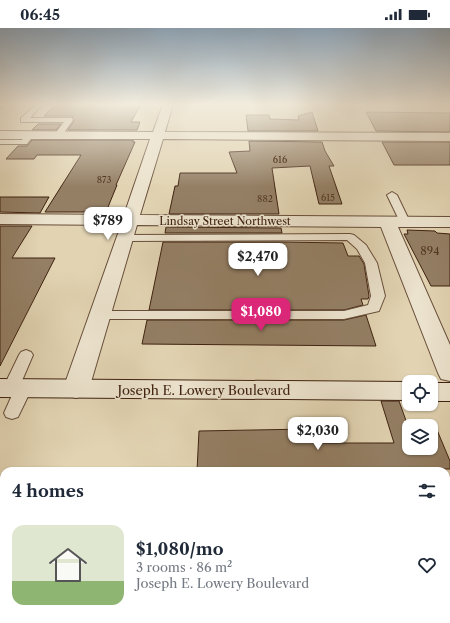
<!DOCTYPE html>
<meta charset="utf-8">
<style>
:root{--surface:#fff;--page:#f6f6f7;--text:#1f2937;--muted:#747a83;--line:#e0e1e3;--accent:#db2777}
body{margin:0;font-family:"Libre Caslon Text",serif;background:var(--page);color:var(--text);height:100vh;display:flex;flex-direction:column;font-size:15px;white-space:nowrap}
*{box-sizing:border-box;margin:0}
p{font-size:13px;color:var(--muted)}
.icon{flex:none;width:22px;height:22px;fill:none;stroke:currentColor;stroke-width:2;stroke-linecap:round;stroke-linejoin:round}
.map{position:relative;flex:1;overflow:hidden}
.sheet{position:absolute;left:0px;top:439px;width:450px;height:156px;display:flex;flex-direction:column;background:var(--surface);border-radius:12px 12px 0 0;box-shadow:0 1px 3px #0004}
.sheet>*{flex:none}
.fabs{position:absolute;left:402px;top:347px;display:grid;gap:8px}
.fabs a{display:grid;place-items:center;width:36px;height:36px;border-radius:8px;background:var(--surface);box-shadow:0 1px 3px #0004;font-size:20px}
.price{position:absolute;translate:-50% -34px;padding:0 9px;border-radius:8px;background:#fff;color:#222;font-size:13px;line-height:26px;filter:drop-shadow(0 1px 2px #0008)}
.price::after{content:'';position:absolute;left:50%;top:24px;width:12px;height:9px;margin-left:-6px;background:inherit;clip-path:polygon(0 0,100% 0,50% 100%)}
.price.current{background:var(--accent);color:#fff}
ul{padding:0;list-style:none}
li{display:flex;align-items:center;gap:12px;height:100px;padding:0 12px}
li+li{border-top:1px solid var(--line)}
li span{display:grid;place-items:center;flex:none;width:112px;height:80px;border-radius:12px;color:#555}
li>.icon{margin-inline-start:auto}
span .icon{width:48px;height:48px;fill:#fffc;stroke-width:1}
li b{font-size:17px}
h2{display:flex;justify-content:space-between;align-items:center;height:48px;padding:0 12px;font-size:17px}
.status{display:flex;justify-content:space-between;align-items:center;height:28px;padding:0 20px;background:var(--surface);direction:ltr}
.status svg{height:11px;fill:currentColor}
.map>svg:first-child{display:block}
.building{fill:#947f65;stroke:#3f2211}
.lines{fill:none;stroke-linecap:round;stroke-linejoin:round}
.service-casing{stroke:#684e3a;stroke-width:2}
.minor-casing{stroke:#684e3a;stroke-width:2}
.secondary-casing{stroke:#3f2211;stroke-width:2}
.primary-casing{stroke:#3f2211;stroke-width:2}
.service{fill:#ece3ce;fill-rule:evenodd}
.minor{fill:#ece3ce;fill-rule:evenodd}
.secondary{fill:#ece3ce;fill-rule:evenodd}
.primary{fill:#e2d4b3;fill-rule:evenodd}
.labels{text-anchor:middle;dominant-baseline:central;stroke-width:3;stroke-linejoin:round;paint-order:stroke}
.far-number-label{font-size:9px;fill:#543926}
.far-street-label{font-size:11px;fill:#3f2211;stroke:#ece3ce}
.number-label{font-size:11px;fill:#543926}
.street-label{font-size:13px;fill:#3f2211;stroke:#ece3ce}
</style>
<div class="status"><b>06:45</b><svg viewBox="0 0 49 12"><path d="M0 12V9h3v3zM5 12V6h3v6zM10 12V3h3v9zM15 12V0h3v12zM26 1h20v11H26zM47 4h2v5h-2z"/></svg></div>
<div class="map">
<svg width="450" height="595" viewBox="0 0 450 595">
<rect width="100%" height="100%" fill="#e2d4b3"/>
<filter id="stains"><feTurbulence type="fractalNoise" baseFrequency=".005" numOctaves="4"/><feColorMatrix values="0 0 0 0 .2 0 0 0 0 .09 0 0 0 0 .02 0 0 0 .5 -.17"/></filter>
<radialGradient id="worn" r=".72"><stop offset=".6" stop-color="#630" stop-opacity="0"/><stop offset="1" stop-color="#630" stop-opacity=".3"/></radialGradient>
<g class="building">
<polygon points="56,76 141,76 131,94 140,94 137,102 68,102 74,93 72,88 44,88"/>
<polygon points="312,84 318,103 248,103 246,87 269,87 270,91 299,92 298,88"/>
<polygon points="366,84 450,85 450,104 376,103"/>
<polygon points="38,96 61,96 56,102 32,102"/>
<polygon points="32,112 133,112 133,114 135,114 116,157 117,157 106,184 45,184 81,127 37,127 34,131 6,131 18,118 27,118"/>
<polygon points="249,113 322,114 325,123 334,138 329,138 342,176 319,176 310,138 272,140 279,186 169,186 175,158 178,158 180,145 237,145 229,124 250,123"/>
<polygon points="382,114 450,114 450,137 394,137"/>
<polygon points="0,169 49,169 40,185 0,184"/>
<polygon points="0,198 32,198 12,230 55,230 0,338"/>
<polygon points="166,199 281,200 282,205 165,205"/>
<polygon points="407,202 435,203 437,205 450,206 450,258 431,258 404,206 408,206"/>
<polygon points="163,214 283,214 343,215 348,228 359,228 364,236 369,268 368,271 361,271 363,277 344,282 149,282"/>
<polygon points="366,287 376,318 142,316 147,292 344,292"/>
<polygon points="381,373 399,373 409,401 409,420 431,420 431,402 437,402 450,433 450,441 429,441 430,443 197,443 199,403 308,401 310,412 313,412 313,415 394,415"/>
</g>
<g class="lines">
<defs>
<g id="service">
<polygon points="37,76 43,76 30,90 72,90 73,92 61,109 58,109 54,107 64,94 21,94 21,90"/>
<polygon points="27,105 30,105 34,107 27,116 0,116 0,112 22,112"/>
<polygon points="392,164 397,167 410,194 409,196 401,196 400,194 387,167"/>
<polygon points="350,206 354,207 366,217 377,235 385,268 379,283 344,291 100,291 95,290 93,287 95,284 100,283 344,283 368,277 371,268 365,235 357,221 347,212 125,213 119,210 125,207"/>
<polygon points="26,322 31,324 33,327 21,355 30,356 32,360 18,389 12,391 6,389 4,385 13,365 5,364 3,360 19,327 21,324"/>
</g>
<polygon id="minor" points="163,76 173,76 165,104 450,105 450,113 163,111 140,187 450,189 450,199 398,199 450,317 450,353 441,351 438,345 381,199 137,197 89,361 85,367 76,370 67,367 63,361 121,197 0,196 0,186 124,187 150,111 0,111 0,103 153,104"/>
<g id="secondary">
<polygon points="0,351 409,354 409,372 0,369"/>
<rect x="431" y="355" width="19" height="18"/>
</g>
<polygon id="primary" points="0,76 7,76 0,80"/>
</defs>
<use href="#service" class="service-casing"/>
<use href="#minor" class="minor-casing"/>
<use href="#secondary" class="secondary-casing"/>
<use href="#primary" class="primary-casing"/>
<use href="#service" class="service"/>
<use href="#minor" class="minor"/>
<use href="#secondary" class="secondary"/>
<use href="#primary" class="primary"/>
</g>
<linearGradient id="sky" x2="0" y2="1"><stop stop-color="#8fa8bd"/><stop offset="0.48" stop-color="#f2ecdd"/><stop offset="1" stop-color="#f2ecdd" stop-opacity="0"/></linearGradient>
<rect width="450" height="159" fill="url(#sky)"/>
<g class="labels">
<g class="far-number-label">
<text x="280" y="131">616</text>
<text x="104" y="151">873</text>
<text x="328" y="169">615</text>
<text x="265" y="170">882</text>
</g>
<g class="far-street-label">
<text x="225" y="193">Lindsay Street Northwest</text>
</g>
<g class="number-label">
<text x="430" y="223">894</text>
</g>
<g class="street-label">
<text x="204" y="362">Joseph E. Lowery Boulevard</text>
</g>
</g>
<rect width="100%" height="100%" filter="url(#stains)"/>
<rect width="100%" height="100%" fill="url(#worn)"/>
</svg>
<div class="fabs">
<a><svg class="icon" aria-label="locate" viewBox="0 0 24 24"><circle cx="12" cy="12" r="6"/><path d="M12 2v4M12 18v4M2 12h4M18 12h4"/></svg></a>
<a><svg class="icon" aria-label="layers" viewBox="0 0 24 24"><path d="M12 4l9 5-9 5-9-5zM3 14l9 5 9-5"/></svg></a>
</div>
<b class="price" style="left:108px;top:213px">$789</b>
<b class="price" style="left:258px;top:249px">$2,470</b>
<b class="price current" style="left:261px;top:304px">$1,080</b>
<b class="price" style="left:318px;top:423px">$2,030</b>
<section class="sheet">
<h2>4 homes<svg class="icon" aria-label="filters" viewBox="0 0 24 24"><path d="M4 7h16M4 17h16"/><circle cx="9" cy="7" r="2"/><circle cx="15" cy="17" r="2"/></svg></h2>
<ul>
<li><span style="background:linear-gradient(#dfe7d0 70%,#8fb573 0)"><svg class="icon" aria-label="home" viewBox="0 0 24 24"><path d="M3 11l9-7 9 7M6 9v11h12V9"/></svg></span><div><b>$1,080/mo</b><p>3 rooms · 86 m²</p><p>Joseph E. Lowery Boulevard</p></div><svg class="icon" aria-label="heart" viewBox="0 0 24 24"><path d="M12 20l-8-8c-3-5 5-10 8-4 3-6 11-1 8 4z"/></svg></li>
</ul>
</section>
</div>
